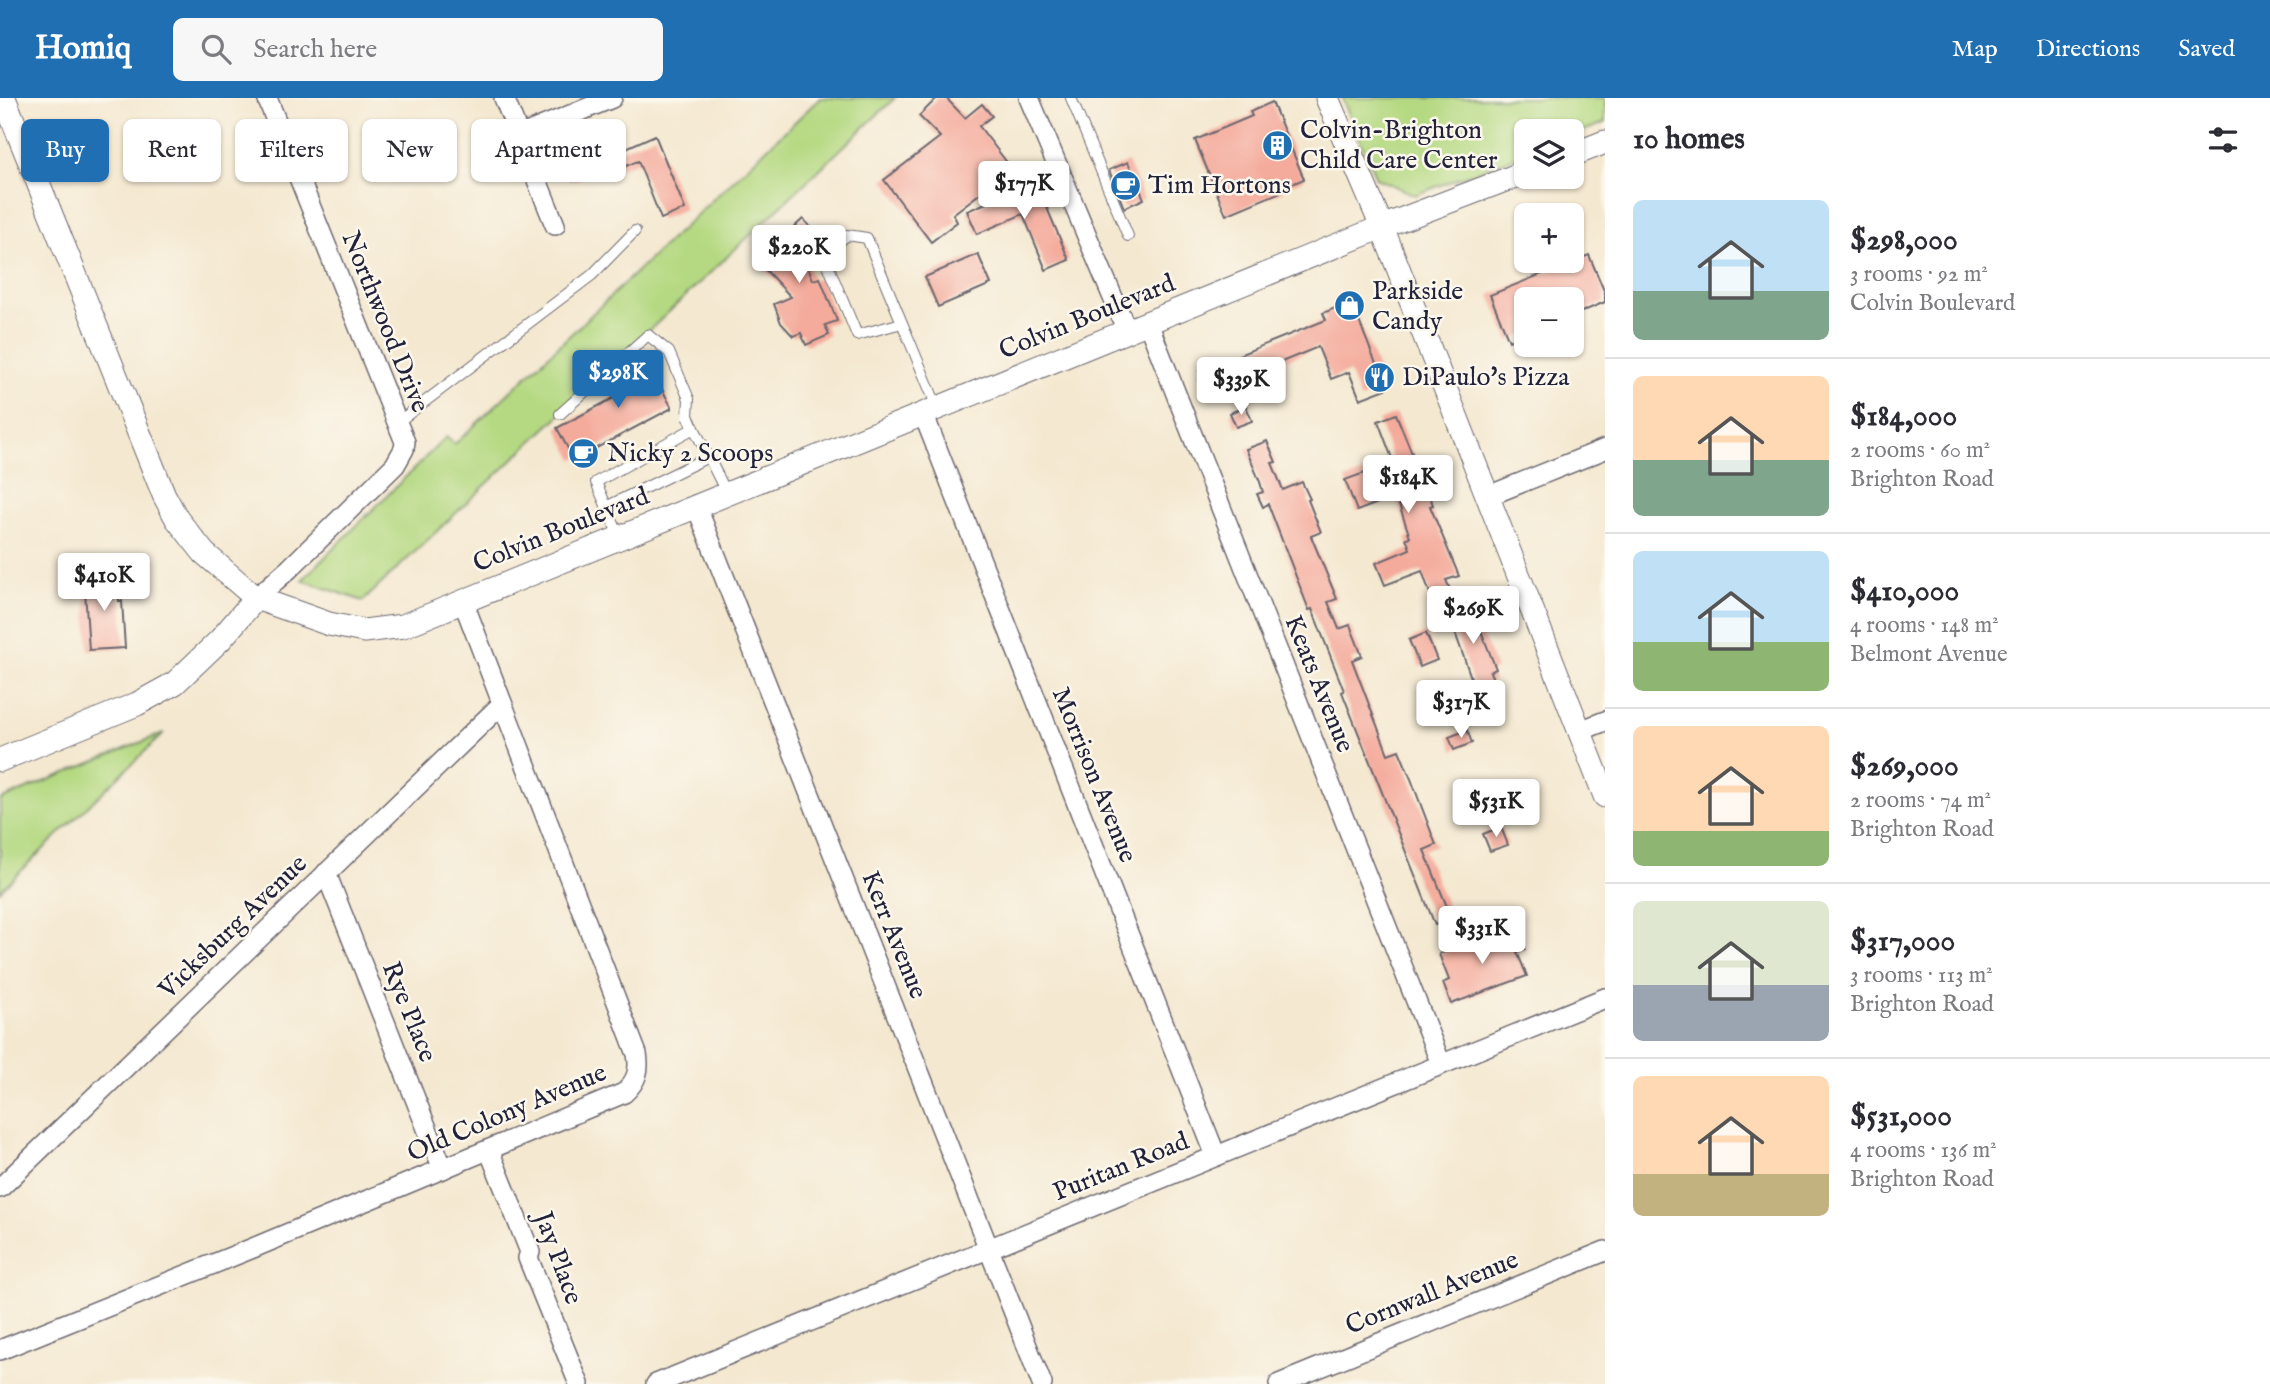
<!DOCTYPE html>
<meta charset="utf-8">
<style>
:root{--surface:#fff;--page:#f7f7f7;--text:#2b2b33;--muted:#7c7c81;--line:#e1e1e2;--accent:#1f6fb2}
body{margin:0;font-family:"IM FELL English",serif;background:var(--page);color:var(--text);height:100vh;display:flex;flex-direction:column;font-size:26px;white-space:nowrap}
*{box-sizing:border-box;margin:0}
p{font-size:23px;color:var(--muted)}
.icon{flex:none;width:38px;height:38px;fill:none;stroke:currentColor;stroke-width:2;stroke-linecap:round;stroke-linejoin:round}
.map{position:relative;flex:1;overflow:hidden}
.side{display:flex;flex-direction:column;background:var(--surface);width:665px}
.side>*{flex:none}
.banner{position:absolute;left:21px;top:21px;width:665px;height:63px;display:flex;gap:14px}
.tools{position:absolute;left:1514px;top:21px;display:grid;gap:14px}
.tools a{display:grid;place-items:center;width:70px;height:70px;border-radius:10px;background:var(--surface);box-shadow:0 2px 5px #0004;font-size:35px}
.price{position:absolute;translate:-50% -60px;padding:0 16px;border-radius:7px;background:#fff;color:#222;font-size:23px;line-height:46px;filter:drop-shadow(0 2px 4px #0008)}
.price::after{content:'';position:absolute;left:50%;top:42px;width:21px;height:16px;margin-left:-10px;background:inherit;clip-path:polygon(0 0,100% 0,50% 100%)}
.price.active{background:var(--accent);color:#fff}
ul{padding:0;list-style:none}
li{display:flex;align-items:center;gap:21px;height:175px;padding:0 28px}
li+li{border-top:2px solid var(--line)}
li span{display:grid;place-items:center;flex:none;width:196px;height:140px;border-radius:10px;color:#555}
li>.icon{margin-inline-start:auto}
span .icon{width:84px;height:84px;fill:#fffc;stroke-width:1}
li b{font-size:30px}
h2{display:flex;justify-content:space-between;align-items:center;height:84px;padding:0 28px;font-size:30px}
.chip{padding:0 24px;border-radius:10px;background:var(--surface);box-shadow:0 2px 5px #0004;font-size:24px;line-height:63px}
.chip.active{background:var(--accent);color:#fff}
header{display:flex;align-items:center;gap:42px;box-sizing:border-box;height:98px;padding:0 35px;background:var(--accent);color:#fff}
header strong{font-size:33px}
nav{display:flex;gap:38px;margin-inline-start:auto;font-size:24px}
.search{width:490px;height:63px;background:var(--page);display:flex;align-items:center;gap:18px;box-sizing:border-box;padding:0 24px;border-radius:10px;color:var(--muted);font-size:26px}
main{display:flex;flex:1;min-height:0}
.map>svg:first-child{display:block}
.green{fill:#b5d982;stroke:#6c7e5e;stroke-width:2}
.building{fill:#f4ab9c}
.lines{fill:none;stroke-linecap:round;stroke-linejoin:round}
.service-casing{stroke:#6c676f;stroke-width:12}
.minor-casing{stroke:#6c676f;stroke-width:22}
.tertiary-casing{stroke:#6c676f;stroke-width:25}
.service{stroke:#fff;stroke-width:10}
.minor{stroke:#fff;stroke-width:19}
.tertiary{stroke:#fff;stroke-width:23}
.labels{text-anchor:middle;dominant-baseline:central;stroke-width:5;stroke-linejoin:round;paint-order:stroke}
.poi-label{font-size:26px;fill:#22223b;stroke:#fbf7ec;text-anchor:start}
.street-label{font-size:26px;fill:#22223b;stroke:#fbf7ec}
</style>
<header>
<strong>Homiq</strong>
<div class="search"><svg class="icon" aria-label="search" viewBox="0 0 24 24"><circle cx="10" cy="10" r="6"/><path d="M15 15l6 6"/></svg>Search here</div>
<nav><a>Map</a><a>Directions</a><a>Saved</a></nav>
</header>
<main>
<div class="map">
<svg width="1605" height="1286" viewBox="0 0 1605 1286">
<rect width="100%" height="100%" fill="#fbf7ec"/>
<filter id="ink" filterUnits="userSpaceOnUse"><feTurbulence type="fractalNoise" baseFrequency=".0143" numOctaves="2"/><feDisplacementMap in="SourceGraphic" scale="14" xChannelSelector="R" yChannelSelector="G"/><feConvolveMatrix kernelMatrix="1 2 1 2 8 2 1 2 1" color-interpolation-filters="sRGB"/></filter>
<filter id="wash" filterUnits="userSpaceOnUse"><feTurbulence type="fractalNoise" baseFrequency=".00686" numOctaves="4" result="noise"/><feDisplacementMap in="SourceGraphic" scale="28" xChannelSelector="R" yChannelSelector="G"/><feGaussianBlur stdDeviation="1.57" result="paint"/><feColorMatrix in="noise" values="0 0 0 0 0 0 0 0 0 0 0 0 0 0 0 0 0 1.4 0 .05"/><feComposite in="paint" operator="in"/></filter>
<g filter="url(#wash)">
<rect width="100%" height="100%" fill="#f4e8d0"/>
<g class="green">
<polygon points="820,0 895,0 363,503 302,482 446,339 455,346"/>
<polygon points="1342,0 1605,0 1605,25 1572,37 1572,33 1526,33 1526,55 1415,97 1376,80"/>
<polygon points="164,635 0,793 0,702"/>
</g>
<g id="blocks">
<g class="building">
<polygon points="937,0 946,0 965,20 982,6 992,18 979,28 1012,71 953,116 957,124 931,144 884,82 940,39 919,18"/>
<polygon points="1272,4 1304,81 1282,90 1283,93 1226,117 1195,42 1252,18 1250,14"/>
<polygon points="655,37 685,111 661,121 638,63 614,73 608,58"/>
<polygon points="591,57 598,73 573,83 566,67"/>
<polygon points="1128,64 1144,101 1124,110 1109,72"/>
<polygon points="1036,84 1069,162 1046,172 1023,116 977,136 967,113"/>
<polygon points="803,121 821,141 804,158 813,182 820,180 837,223 825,227 829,237 806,247 801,235 793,238 781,225 774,206 791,199 757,163"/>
<polygon points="978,156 991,186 938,209 925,179"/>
<polygon points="1589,157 1605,195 1605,204 1572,218 1572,201 1526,201 1526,236 1509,243 1490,197"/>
<polygon points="1347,205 1353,208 1386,291 1360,301 1349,274 1331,281 1318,249 1208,294 1199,273 1326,222 1323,215"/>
<polygon points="644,257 672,310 574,362 557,330 623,295 614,278 626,266"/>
<polygon points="1246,308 1252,323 1236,329 1230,315"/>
<polygon points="1396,316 1416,365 1422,363 1427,376 1423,378 1433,407 1430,408 1459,478 1446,482 1451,494 1432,501 1422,473 1385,487 1376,465 1410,451 1406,440 1410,439 1396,398 1357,413 1345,382 1364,375 1366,382 1396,371 1378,323"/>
<polygon points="1267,343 1276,364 1272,365 1283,392 1302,384 1310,401 1308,402 1321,434 1311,438 1337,501 1328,504 1339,531 1350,527 1362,558 1352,562 1388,656 1399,652 1411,681 1436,747 1424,752 1452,821 1435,827 1342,594 1344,593 1312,511 1309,512 1268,406 1263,409 1257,396 1263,394 1260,384 1246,351"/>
<polygon points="118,476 119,503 122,503 125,550 89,552 84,478"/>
<polygon points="1470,505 1496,571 1490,574 1494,583 1475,591 1451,523 1456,521 1453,512"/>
<polygon points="1426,535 1437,562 1420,569 1409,542"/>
<polygon points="1467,632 1472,645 1454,652 1449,639"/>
<polygon points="1501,729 1508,747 1490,753 1483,736"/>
<polygon points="1518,833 1525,851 1517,854 1527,878 1451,906 1443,885 1449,882 1439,856 1484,839 1486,844"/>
</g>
</g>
</g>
<g filter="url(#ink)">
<use href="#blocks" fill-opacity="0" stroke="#6c676f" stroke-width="2"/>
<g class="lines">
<defs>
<g id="service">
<polyline points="1071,0 1128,138"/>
<path d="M 902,225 L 857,237 L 828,167 L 830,152 L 847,137 L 867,140 C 890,197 914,253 937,309"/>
<polyline points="560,316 648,237 669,254 689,301 688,318 726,394"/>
<polyline points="398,324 592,177 635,133"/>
<polyline points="606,409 708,359"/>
<polyline points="619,438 596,384 694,330"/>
</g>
<g id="minor">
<polyline points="504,0 555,127"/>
<polyline points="1029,0 1127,233"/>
<polyline points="519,38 612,0"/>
<polyline points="1148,225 1441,966"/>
<polyline points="923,315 1216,1058"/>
<polyline points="1488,398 1605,351"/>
<polyline points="696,407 1042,1286"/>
<polyline points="256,500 290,470 395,367 404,351 405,344 267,0"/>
<polyline points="1580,633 1605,623"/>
<polyline points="326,775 443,1071"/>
<polyline points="489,1052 530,1154 528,1160 579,1286"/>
<polyline points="0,1090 502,606"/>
<path d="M 0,1252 L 253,1150 L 624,995 C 637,983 640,972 637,956 L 463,503"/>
<polyline points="656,1286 1605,900"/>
<polyline points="1279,1286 1605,1153"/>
</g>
<g id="tertiary">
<polyline points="4,0 164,397 177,421 204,455 256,500 329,526 364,533 403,528 1382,129 1526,74"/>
<polyline points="1327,0 1382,129 1605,698"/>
<polyline points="1572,57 1605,44"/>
<polyline points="0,662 137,606 175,585 220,542 256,500"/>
</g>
</defs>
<use href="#service" class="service-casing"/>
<use href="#minor" class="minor-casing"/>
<use href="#tertiary" class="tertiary-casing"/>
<use href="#service" class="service"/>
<use href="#minor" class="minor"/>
<use href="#tertiary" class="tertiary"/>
</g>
</g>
<defs>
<symbol id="building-disc" viewBox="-11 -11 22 22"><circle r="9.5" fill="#1f6fb2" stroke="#fbf7ec"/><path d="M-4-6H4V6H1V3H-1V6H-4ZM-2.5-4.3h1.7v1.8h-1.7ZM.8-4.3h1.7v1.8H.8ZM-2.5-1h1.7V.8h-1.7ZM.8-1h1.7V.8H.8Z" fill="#fff"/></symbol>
<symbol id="cafe-disc" viewBox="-11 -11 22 22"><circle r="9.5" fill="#1f6fb2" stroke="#fbf7ec"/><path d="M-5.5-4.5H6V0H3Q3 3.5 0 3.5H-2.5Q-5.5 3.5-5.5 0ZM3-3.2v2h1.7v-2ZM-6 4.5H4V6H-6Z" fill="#fff"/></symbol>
<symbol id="shop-disc" viewBox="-11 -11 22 22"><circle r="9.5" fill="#1f6fb2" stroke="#fbf7ec"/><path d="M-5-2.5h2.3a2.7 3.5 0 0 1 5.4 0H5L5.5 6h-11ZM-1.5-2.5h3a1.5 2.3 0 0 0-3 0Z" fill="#fff"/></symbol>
<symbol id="restaurant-disc" viewBox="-11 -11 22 22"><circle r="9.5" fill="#1f6fb2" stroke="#fbf7ec"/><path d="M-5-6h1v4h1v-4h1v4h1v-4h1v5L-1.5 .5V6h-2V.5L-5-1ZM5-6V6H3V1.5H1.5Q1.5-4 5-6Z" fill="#fff"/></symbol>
</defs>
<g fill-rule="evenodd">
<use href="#building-disc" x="1260" y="30" width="35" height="35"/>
<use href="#cafe-disc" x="1108" y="70" width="35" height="35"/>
<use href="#shop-disc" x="1332" y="190" width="35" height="35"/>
<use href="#restaurant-disc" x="1362" y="262" width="35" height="35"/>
<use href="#cafe-disc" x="566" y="338" width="35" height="35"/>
</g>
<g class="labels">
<g class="poi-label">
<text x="1300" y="32">Colvin-Brighton<tspan x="1300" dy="30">Child Care Center</tspan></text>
<text x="1148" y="87">Tim Hortons</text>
<text x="1372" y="193">Parkside<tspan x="1372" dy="30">Candy</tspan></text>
<text x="1402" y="279">DiPaulo's Pizza</text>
<text x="607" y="355">Nicky 2 Scoops</text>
</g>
<g class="street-label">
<text transform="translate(1087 219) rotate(-22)">Colvin Boulevard</text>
<text transform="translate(385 224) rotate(68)">Northwood Drive</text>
<text transform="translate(561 432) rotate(-22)">Colvin Boulevard</text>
<text transform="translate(1319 586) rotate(68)">Keats Avenue</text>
<text transform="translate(1094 677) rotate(68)">Morrison Avenue</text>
<text transform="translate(233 829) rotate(-44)">Vicksburg Avenue</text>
<text transform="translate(894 837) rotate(68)">Kerr Avenue</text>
<text transform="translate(409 914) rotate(68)">Rye Place</text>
<text transform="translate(507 1015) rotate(-23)">Old Colony Avenue</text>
<text transform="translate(1121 1069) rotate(-22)">Puritan Road</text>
<text transform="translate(558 1160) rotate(70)">Jay Place</text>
<text transform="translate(1432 1195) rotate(-22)">Cornwall Avenue</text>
</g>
</g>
</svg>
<div class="tools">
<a><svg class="icon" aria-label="layers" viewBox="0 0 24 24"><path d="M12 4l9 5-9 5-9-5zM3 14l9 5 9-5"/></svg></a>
<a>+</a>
<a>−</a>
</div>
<b class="price" style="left:1024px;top:123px">$177K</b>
<b class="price" style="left:799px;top:187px">$220K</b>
<b class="price active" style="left:618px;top:312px">$298K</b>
<b class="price" style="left:1241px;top:319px">$339K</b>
<b class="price" style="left:1408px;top:417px">$184K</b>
<b class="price" style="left:104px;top:515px">$410K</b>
<b class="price" style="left:1473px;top:548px">$269K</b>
<b class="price" style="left:1461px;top:642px">$317K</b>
<b class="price" style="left:1496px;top:741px">$531K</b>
<b class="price" style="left:1482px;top:868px">$331K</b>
<div class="banner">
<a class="chip active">Buy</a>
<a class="chip">Rent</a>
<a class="chip">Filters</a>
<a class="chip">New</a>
<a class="chip">Apartment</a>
</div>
</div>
<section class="side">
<h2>10 homes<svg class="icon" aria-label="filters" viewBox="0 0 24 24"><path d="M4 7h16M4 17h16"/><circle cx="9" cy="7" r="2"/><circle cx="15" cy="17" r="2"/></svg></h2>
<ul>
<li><span style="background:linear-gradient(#bfe0f5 65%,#7fa58c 0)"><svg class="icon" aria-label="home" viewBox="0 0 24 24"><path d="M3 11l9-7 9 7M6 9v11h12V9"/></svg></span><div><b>$298,000</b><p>3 rooms · 92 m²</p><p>Colvin Boulevard</p></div></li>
<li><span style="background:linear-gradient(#ffd9b3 60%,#7fa58c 0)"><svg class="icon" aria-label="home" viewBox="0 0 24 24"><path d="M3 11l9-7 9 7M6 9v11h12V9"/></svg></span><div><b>$184,000</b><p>2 rooms · 60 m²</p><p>Brighton Road</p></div></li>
<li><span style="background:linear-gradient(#bfe0f5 65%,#8fb573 0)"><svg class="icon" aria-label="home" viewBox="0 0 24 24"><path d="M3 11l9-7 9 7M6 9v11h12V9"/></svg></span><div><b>$410,000</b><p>4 rooms · 148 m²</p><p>Belmont Avenue</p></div></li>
<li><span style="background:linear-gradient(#ffd9b3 75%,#8fb573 0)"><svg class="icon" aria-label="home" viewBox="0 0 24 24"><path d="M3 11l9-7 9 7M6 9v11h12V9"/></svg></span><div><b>$269,000</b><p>2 rooms · 74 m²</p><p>Brighton Road</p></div></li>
<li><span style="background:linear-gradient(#dfe7d0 60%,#9aa5b1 0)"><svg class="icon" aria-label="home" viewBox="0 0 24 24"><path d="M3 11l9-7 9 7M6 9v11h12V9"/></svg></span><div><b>$317,000</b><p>3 rooms · 113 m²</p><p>Brighton Road</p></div></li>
<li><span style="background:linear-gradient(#ffd9b3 70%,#c2b280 0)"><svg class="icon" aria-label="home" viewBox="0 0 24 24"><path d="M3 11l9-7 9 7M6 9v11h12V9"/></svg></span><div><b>$531,000</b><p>4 rooms · 136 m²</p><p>Brighton Road</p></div></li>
</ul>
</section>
</main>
